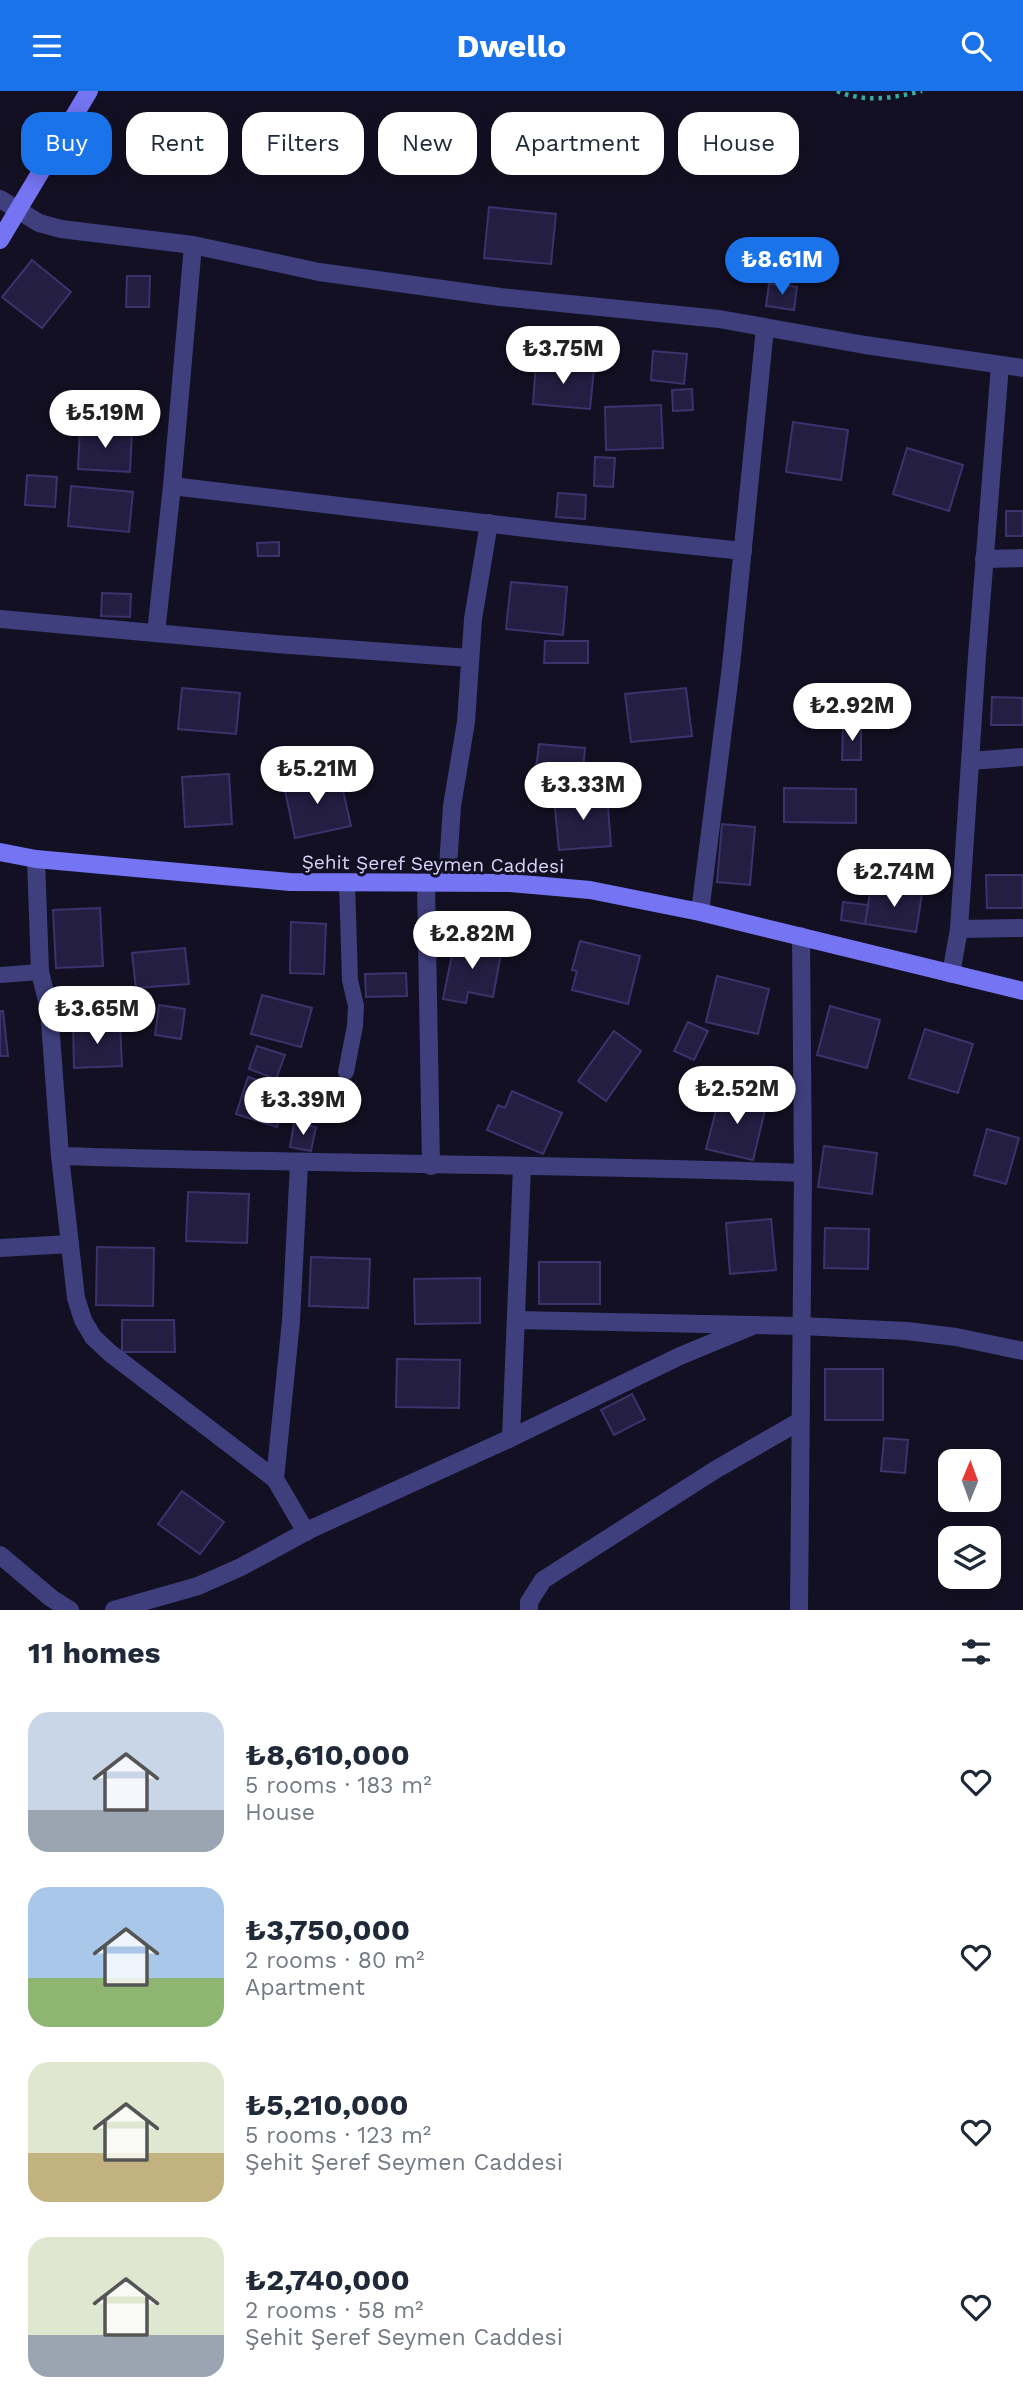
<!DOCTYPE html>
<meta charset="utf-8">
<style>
:root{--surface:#fff;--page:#f6f6f7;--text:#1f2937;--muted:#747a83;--accent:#1a73e8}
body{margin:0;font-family:"Work Sans",sans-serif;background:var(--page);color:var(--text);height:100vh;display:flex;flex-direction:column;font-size:26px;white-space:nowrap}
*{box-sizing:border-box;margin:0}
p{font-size:23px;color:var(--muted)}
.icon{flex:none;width:38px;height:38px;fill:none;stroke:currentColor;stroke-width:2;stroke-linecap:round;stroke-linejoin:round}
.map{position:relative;height:1519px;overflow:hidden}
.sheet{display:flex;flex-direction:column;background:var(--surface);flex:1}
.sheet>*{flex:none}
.hud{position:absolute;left:21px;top:21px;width:982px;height:63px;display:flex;gap:14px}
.needle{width:46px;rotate:1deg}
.tools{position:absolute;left:938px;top:1358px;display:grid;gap:14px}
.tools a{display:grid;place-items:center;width:63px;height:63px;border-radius:14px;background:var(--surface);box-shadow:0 4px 18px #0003;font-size:35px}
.price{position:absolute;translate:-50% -60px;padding:0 16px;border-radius:24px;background:#fff;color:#222;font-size:23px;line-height:46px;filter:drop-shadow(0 2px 4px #0008)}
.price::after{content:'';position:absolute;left:50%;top:42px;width:21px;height:16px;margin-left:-10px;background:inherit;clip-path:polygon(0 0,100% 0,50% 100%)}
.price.current{background:var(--accent);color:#fff}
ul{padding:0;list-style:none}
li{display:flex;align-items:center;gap:21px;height:175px;padding:0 28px}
li span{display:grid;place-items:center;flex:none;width:196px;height:140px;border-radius:21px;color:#555}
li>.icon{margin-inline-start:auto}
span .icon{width:84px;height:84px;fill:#fffc;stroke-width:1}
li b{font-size:30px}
h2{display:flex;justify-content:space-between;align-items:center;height:84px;padding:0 28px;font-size:30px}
.pill{padding:0 24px;border-radius:21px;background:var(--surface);box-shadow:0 4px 18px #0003;font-size:24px;line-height:63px}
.pill.current{background:var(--accent);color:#fff}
header{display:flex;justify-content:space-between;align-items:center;height:91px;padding:0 28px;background:var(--accent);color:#fff;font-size:32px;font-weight:700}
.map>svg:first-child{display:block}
.building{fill:#241e42;stroke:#3c326c;stroke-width:2}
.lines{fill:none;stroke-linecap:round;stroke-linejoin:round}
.path{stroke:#39aba2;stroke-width:4.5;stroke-dasharray:3.5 5;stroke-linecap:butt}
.lane{stroke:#403f7e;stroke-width:16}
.street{stroke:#403f7e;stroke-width:18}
.secondary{stroke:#7575f3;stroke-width:18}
.labels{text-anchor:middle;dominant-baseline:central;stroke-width:6;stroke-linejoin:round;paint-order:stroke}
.street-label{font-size:19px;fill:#d9d5fb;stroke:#131023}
</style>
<header><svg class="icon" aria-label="menu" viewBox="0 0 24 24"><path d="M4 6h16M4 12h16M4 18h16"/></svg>Dwello<svg class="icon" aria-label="search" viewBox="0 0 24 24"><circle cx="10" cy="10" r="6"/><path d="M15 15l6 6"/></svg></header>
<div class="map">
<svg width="1023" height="1519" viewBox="0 0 1023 1519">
<rect width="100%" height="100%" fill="#131023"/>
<g class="building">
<polygon points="489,116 556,123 551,173 484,167"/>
<polygon points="32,169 71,201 42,237 2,206"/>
<polygon points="127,185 150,185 149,216 126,216"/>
<polygon points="769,193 797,196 794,219 766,215"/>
<polygon points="653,260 687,263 684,293 651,289"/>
<polygon points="536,272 594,278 590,318 533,313"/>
<polygon points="692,298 693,319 673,320 672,299"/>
<polygon points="661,314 663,357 606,359 605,316"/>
<polygon points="793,331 848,339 841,389 786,381"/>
<polygon points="80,337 132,340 130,381 78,378"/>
<polygon points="907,357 963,374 949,420 893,403"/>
<polygon points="595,366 615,367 613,396 594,395"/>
<polygon points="27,384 57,386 55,416 25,414"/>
<polygon points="71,395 133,401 129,441 68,435"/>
<polygon points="558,402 586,404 585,428 556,426"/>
<rect x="1006" y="420" width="17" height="25"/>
<polygon points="279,451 279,465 258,465 257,452"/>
<polygon points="511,491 567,496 563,544 506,538"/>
<polygon points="102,502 131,503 130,526 101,525"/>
<polygon points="545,550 588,550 588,572 544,572"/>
<polygon points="182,597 240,602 236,643 178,638"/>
<polygon points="686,597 692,645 631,651 625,603"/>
<polygon points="992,606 1023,607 1023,634 991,634"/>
<polygon points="843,634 861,634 861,669 842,669"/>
<polygon points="539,653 585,657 583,681 536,677"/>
<polygon points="339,682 351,735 295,747 284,695"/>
<polygon points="229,683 232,733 185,736 182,686"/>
<polygon points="784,697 856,698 856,732 784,731"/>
<polygon points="607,703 611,755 559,759 554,707"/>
<polygon points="722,733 755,736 750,794 717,791"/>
<polygon points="986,784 1023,784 1023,817 987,817"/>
<polygon points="871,795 922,803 916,841 865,833"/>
<polygon points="843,811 868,814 865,833 841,829"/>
<polygon points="100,817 103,875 56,877 53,819"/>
<polygon points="291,831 326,833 324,883 290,882"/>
<polygon points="455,849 502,857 493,906 468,901 466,912 443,908"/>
<polygon points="580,850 640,865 628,913 572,899 577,880 572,879"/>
<polygon points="185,857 189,893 136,897 132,862"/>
<polygon points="406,882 407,905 366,906 365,883"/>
<polygon points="717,885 769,898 758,943 706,931"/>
<polygon points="262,904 312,917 301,956 251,943"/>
<polygon points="159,914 185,918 181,948 155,944"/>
<polygon points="830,915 880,929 867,977 817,964"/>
<polygon points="0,920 3,920 8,965 0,965"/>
<polygon points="688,931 708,940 694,969 674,960"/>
<polygon points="120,933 122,975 74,977 73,935"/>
<polygon points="925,938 973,953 958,1002 909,987"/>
<polygon points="614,940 641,960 606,1010 578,990"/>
<polygon points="257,955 285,964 276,988 249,978"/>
<polygon points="248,986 288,999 277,1036 236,1023"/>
<polygon points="512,1000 562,1022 543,1063 487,1039 498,1014 505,1017"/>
<polygon points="721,1000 767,1011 753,1069 706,1058"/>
<polygon points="294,1032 316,1036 311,1060 290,1056"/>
<polygon points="987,1038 1019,1047 1006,1093 974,1084"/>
<polygon points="824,1055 877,1062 872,1103 818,1096"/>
<polygon points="188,1101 249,1103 247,1152 186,1150"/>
<polygon points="771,1128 776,1179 730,1183 726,1132"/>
<polygon points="825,1137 869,1138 868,1178 824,1177"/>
<polygon points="97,1156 154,1157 153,1215 96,1214"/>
<polygon points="311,1166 370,1168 368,1217 309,1215"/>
<rect x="539" y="1171" width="61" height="42"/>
<polygon points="480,1187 480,1232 415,1233 414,1188"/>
<polygon points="122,1229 174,1229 175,1261 122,1261"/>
<polygon points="397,1268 460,1269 459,1317 396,1316"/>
<rect x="825" y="1278" width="58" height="51"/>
<polygon points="632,1303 645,1328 614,1344 601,1319"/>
<polygon points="884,1347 908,1349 905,1382 881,1380"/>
<polygon points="182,1400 224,1431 200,1463 158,1433"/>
</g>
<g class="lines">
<path class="path" d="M 837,0 C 865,12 893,7 922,0"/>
<g class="lane">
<polyline points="0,884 40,881"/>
<polyline points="346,981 355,935 356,915 350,889 347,791"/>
</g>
<g class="street">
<polyline points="0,108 39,132 61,138 193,154 319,181 500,206 719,228 865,254 1023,277"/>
<polyline points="172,395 551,440 743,460"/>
<polyline points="984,468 1023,467"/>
<polyline points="0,528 276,553 469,567"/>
<polyline points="156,542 172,395 193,154"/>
<polyline points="970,670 1023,666"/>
<polyline points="36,768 40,881 49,918 60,1065 76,1207 83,1229 93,1246 110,1262 275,1388"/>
<polyline points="447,791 452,715 466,631 473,528 489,432"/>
<polyline points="426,792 431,1075"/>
<polyline points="700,821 731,575 765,237"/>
<polyline points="959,838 1023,837"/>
<polyline points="951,883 959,838 977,565 1000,274"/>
<path d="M 60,1065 C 308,1073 556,1073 803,1082"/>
<polyline points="299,1073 291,1230 275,1388 306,1441"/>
<polyline points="0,1157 70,1153"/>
<polyline points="517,1229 800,1235 907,1240 956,1246 1023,1260"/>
<polyline points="511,1347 522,1076"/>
<polyline points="0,1464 51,1507 70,1519"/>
<polyline points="114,1519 198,1495 241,1476 311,1438 511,1347 680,1265 755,1234"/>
<polyline points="529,1519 529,1511 543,1489 715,1379 800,1330"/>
<polyline points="799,1519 803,1082 801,845"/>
</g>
<g class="secondary">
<polyline points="0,149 89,0"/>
<polyline points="0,761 36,768 290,791 510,792 590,799 700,821 1023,900"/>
</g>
</g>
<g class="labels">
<g class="street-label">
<text transform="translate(433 773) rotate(1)">Şehit Şeref Seymen Caddesi</text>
</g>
</g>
</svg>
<div class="tools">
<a><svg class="needle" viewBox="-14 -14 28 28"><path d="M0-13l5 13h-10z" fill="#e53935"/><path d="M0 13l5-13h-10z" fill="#747a83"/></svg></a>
<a><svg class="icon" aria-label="layers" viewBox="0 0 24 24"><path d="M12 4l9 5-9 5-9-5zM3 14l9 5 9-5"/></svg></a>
</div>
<b class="price current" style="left:782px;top:206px">₺8.61M</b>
<b class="price" style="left:563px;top:295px">₺3.75M</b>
<b class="price" style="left:105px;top:359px">₺5.19M</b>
<b class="price" style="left:852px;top:652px">₺2.92M</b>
<b class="price" style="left:317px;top:715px">₺5.21M</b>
<b class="price" style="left:583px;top:731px">₺3.33M</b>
<b class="price" style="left:894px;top:818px">₺2.74M</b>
<b class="price" style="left:472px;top:880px">₺2.82M</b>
<b class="price" style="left:97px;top:955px">₺3.65M</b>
<b class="price" style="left:737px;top:1035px">₺2.52M</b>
<b class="price" style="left:303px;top:1046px">₺3.39M</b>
<div class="hud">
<a class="pill current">Buy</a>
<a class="pill">Rent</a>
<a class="pill">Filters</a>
<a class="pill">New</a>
<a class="pill">Apartment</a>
<a class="pill">House</a>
</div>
</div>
<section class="sheet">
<h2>11 homes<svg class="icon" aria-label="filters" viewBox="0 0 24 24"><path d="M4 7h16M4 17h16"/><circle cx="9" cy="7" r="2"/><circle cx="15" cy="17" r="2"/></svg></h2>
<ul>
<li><span style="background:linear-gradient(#c9d6e8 70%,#9aa5b1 0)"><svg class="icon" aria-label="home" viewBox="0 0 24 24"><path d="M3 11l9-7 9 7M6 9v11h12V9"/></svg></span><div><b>₺8,610,000</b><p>5 rooms · 183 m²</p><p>House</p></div><svg class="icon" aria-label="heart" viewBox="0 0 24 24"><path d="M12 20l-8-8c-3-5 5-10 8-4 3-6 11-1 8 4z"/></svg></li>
<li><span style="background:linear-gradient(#a9c7e8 65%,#8fb573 0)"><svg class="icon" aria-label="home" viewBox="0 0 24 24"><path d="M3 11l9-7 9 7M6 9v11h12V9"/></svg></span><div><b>₺3,750,000</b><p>2 rooms · 80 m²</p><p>Apartment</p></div><svg class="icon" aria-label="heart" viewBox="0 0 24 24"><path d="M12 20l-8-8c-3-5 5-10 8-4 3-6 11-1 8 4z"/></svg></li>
<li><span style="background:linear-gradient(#dfe7d0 65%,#c2b280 0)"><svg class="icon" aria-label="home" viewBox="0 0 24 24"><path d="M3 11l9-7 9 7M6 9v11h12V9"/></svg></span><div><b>₺5,210,000</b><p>5 rooms · 123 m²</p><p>Şehit Şeref Seymen Caddesi</p></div><svg class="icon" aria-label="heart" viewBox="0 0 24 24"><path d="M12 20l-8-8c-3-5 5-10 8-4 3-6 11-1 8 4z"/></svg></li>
<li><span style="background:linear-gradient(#dfe7d0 70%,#9aa5b1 0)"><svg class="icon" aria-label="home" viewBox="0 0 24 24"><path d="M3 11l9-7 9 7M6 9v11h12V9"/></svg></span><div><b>₺2,740,000</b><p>2 rooms · 58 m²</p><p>Şehit Şeref Seymen Caddesi</p></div><svg class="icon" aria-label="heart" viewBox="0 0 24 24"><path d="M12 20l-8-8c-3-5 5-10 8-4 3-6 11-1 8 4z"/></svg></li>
</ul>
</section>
